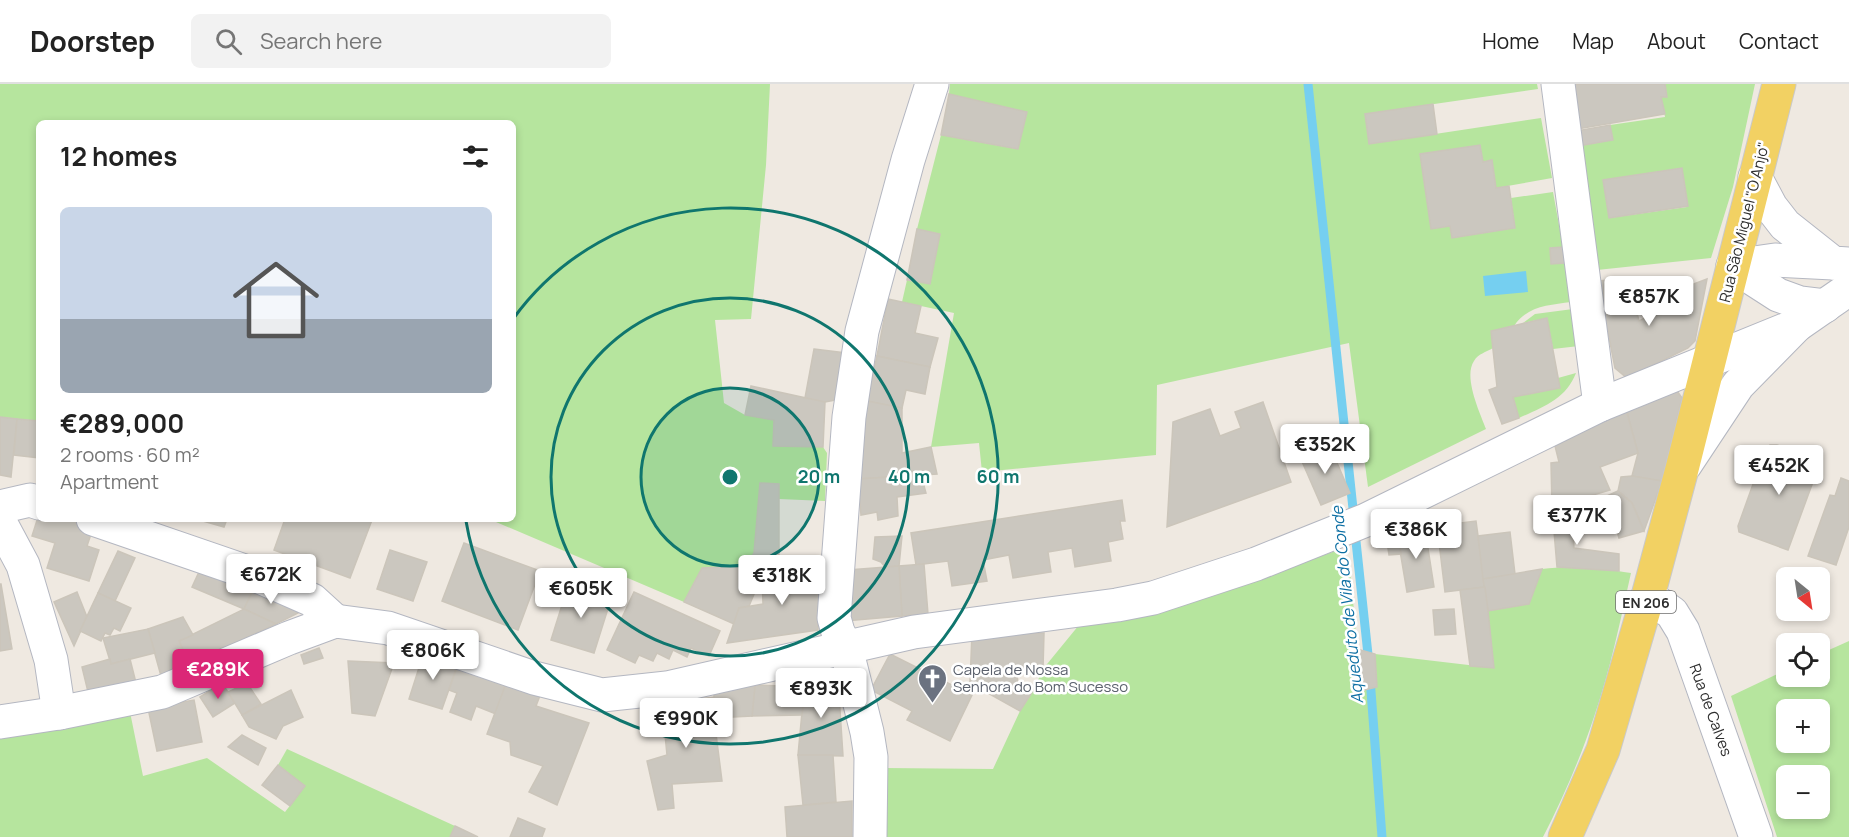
<!DOCTYPE html>
<meta charset="utf-8">
<style>
:root{--surface:#fff;--page:#f2f2f2;--text:#222;--muted:#767676;--line:#e0e0e0;--accent:#db2777}
body{margin:0;font-family:Manrope,sans-serif;background:var(--page);color:var(--text);height:100vh;display:flex;flex-direction:column;font-size:22px;white-space:nowrap}
*{box-sizing:border-box;margin:0}
p{font-size:20px;color:var(--muted)}
.icon{flex:none;width:33px;height:33px;fill:none;stroke:currentColor;stroke-width:2;stroke-linecap:round;stroke-linejoin:round}
.map{position:relative;flex:1;overflow:hidden}
.details{position:absolute;left:36px;top:36px;width:480px;height:402px;display:flex;flex-direction:column;background:var(--surface);border-radius:9px;box-shadow:0 3px 9px #0003}
.details>*{flex:none}
.needle{width:39px;rotate:150deg}
.controls{position:absolute;left:1776px;top:483px;display:grid;gap:12px}
.controls a{display:grid;place-items:center;width:54px;height:54px;border-radius:9px;background:var(--surface);box-shadow:0 3px 9px #0003;font-size:30px}
.price{position:absolute;translate:-50% -51px;padding:0 14px;border-radius:6px;background:#fff;color:#222;font-size:20px;line-height:39px;filter:drop-shadow(0 2px 3px #0008)}
.price::after{content:'';position:absolute;left:50%;top:36px;width:18px;height:14px;margin-left:-9px;background:inherit;clip-path:polygon(0 0,100% 0,50% 100%)}
.price.on{background:var(--accent);color:#fff}
ul{padding:0;list-style:none}
li{display:grid;align-content:center;gap:12px;height:318px;padding:0 24px}
li span{display:grid;place-items:center;height:186px;border-radius:9px;color:#555}
li>.icon{margin-inline-start:auto}
span .icon{width:108px;height:108px;fill:#fffc;stroke-width:1}
li b{font-size:26px}
h2{display:flex;justify-content:space-between;align-items:center;height:72px;padding:0 24px;font-size:26px}
header{display:flex;align-items:center;gap:36px;box-sizing:border-box;height:84px;padding:0 30px;background:var(--surface);border-bottom:2px solid var(--line)}
header strong{font-size:28px}
nav{display:flex;gap:33px;margin-inline-start:auto;font-size:21px}
.search{width:420px;height:54px;background:var(--page);display:flex;align-items:center;gap:15px;box-sizing:border-box;padding:0 21px;border-radius:9px;color:var(--muted);font-size:22px}
.map>svg:first-child{display:block}
.green{fill:#b6e59e;fill-rule:evenodd}
.water{fill:#75cff0}
.lines{fill:none;stroke-linecap:round;stroke-linejoin:round}
.stream{stroke:#75cff0;stroke-width:9}
.building{fill:#cbc7bf;stroke:#cbc5ba;stroke-width:1.5}
.minor-casing{stroke:#b4b7c1;stroke-width:35}
.major-casing{stroke:#c9c9c9;stroke-width:35}
.minor{stroke:#fff;stroke-width:33}
.major{stroke:#f2d163;stroke-width:33}
.ring{fill:none;stroke:#0f766e;stroke-width:3}
.labels{text-anchor:middle;dominant-baseline:central;stroke-width:5;stroke-linejoin:round;paint-order:stroke}
.shield{fill:#fff;stroke:#6d6d6d;stroke-width:1.5}
.shield-label{font-size:14px;font-weight:bold;fill:#2e2e2e}
.street-label{font-size:15px;fill:#2e2e2e;stroke:#fff}
.worship-label{font-size:15px;fill:#5b616d;stroke:#fff;text-anchor:start}
.water-label{font-size:16px;font-style:italic;fill:#0d6fa3;stroke:#fff}
.centre{fill:#0f766e;stroke:#fff;stroke-width:3}
.ring-label{font-size:18px;text-anchor:middle;font-weight:bold;fill:#0f766e;stroke:#fff;stroke-width:5;stroke-linejoin:round;paint-order:stroke}
</style>
<header>
<strong>Doorstep</strong>
<div class="search"><svg class="icon" aria-label="search" viewBox="0 0 24 24"><circle cx="10" cy="10" r="6"/><path d="M15 15l6 6"/></svg>Search here</div>
<nav><a>Home</a><a>Map</a><a>About</a><a>Contact</a></nav>
</header>
<div class="map">
<svg width="1849" height="753" viewBox="0 0 1849 753">
<rect width="100%" height="100%" fill="#efe9e1"/>
<g class="green">
<polygon points="0,0 770,0 766,81 751,235 715,236 724,319 745,331 774,336 773,362 823,363 827,369 825,417 779,415 778,400 760,399 754,469 745,482 702,484 684,518 489,435 513,435 513,39 39,39 39,337 0,333"/>
<path d="M 950,0 L 1537,0 L 1538,5 L 1365,30 L 1369,60 L 1541,34 L 1552,94 L 1496,104 L 1492,76 L 1483,78 L 1431,145 L 1450,142 L 1452,154 L 1515,144 L 1511,114 L 1553,108 L 1563,163 L 1550,164 L 1551,180 L 1565,179 L 1571,218 C 1549,221 1527,222 1514,242 L 1491,247 L 1493,264 C 1486,268 1478,270 1474,277 C 1463,293 1480,329 1486,345 L 1368,403 L 1349,259 L 1157,301 L 1156,371 L 982,388 L 979,359 L 931,363 L 954,229 L 902,218 L 907,196 L 930,200 L 940,150 L 917,145 L 941,51 L 1017,65 L 1027,29 L 949,10 Z"/>
<path d="M 1665,0 L 1755,0 L 1733,103 L 1711,174 L 1597,186 L 1579,62 L 1613,56 L 1610,41 L 1665,33 L 1661,13 L 1667,12 ZM 1682,84 L 1687,123 L 1609,134 L 1603,96 Z"/>
<polygon points="1573,225 1579,262 1553,265 1547,234 1523,239 1535,230"/>
<path d="M 1576,289 C 1566,315 1543,323 1519,334 L 1513,313 L 1559,304 L 1558,294 Z"/>
<path d="M 1338,466 L 1351,494 L 1361,607 L 1377,603 L 1375,570 L 1494,584 L 1488,527 L 1529,520 L 1542,485 C 1570,481 1603,484 1631,489 C 1620,538 1610,587 1594,633 C 1580,675 1563,714 1543,753 L 883,753 L 885,684 L 993,685 L 1020,627 L 1034,605 L 1043,585 L 1079,541 L 1232,504 Z"/>
<path d="M 1849,557 L 1849,753 L 1777,753 L 1731,612 L 1786,586 L 1786,592 L 1820,592 L 1820,570 ZM 1786,626 L 1820,626 L 1820,658 L 1786,658 ZM 1786,692 L 1820,692 L 1820,724 L 1786,724 Z"/>
<polygon points="130,628 143,692 207,674 285,728 305,702 278,681 287,665 455,742 450,753 0,753 0,652"/>
</g>
<polygon class="water" points="1526,187 1528,208 1485,212 1483,192"/>
<g class="lines">
<g class="stream">
<polyline points="1308,0 1354,434"/>
<polyline points="1355,448 1369,580"/>
<polyline points="1370,594 1382,753"/>
</g>
</g>
<g class="building">
<polygon points="1565,0 1665,0 1667,13 1661,13 1665,30 1572,46"/>
<polygon points="949,10 1027,28 1018,65 941,51"/>
<polygon points="1433,20 1437,50 1369,60 1365,30"/>
<polygon points="1610,41 1613,56 1579,62 1576,47"/>
<polygon points="1480,61 1483,78 1492,76 1496,104 1509,102 1515,144 1452,154 1450,142 1431,145 1420,70"/>
<polygon points="1682,84 1688,122 1609,134 1603,96"/>
<polygon points="917,145 940,150 930,200 907,196"/>
<polygon points="1563,163 1565,179 1551,180 1550,164"/>
<polygon points="1623,195 1627,206 1631,205 1639,237 1681,216 1678,206 1707,195 1695,257 1688,264 1627,294 1615,284 1598,197"/>
<polygon points="888,215 921,222 915,249 938,254 930,283 877,272"/>
<polygon points="1547,234 1560,304 1513,313 1519,334 1502,340 1489,306 1497,303 1491,247"/>
<polygon points="814,265 846,269 835,316 825,318 805,314"/>
<polygon points="877,272 930,283 925,310 906,306 902,324 867,317"/>
<polygon points="751,302 825,318 823,363 773,362 774,336 745,331"/>
<polygon points="1677,307 1682,314 1662,397 1632,392 1638,369 1626,325"/>
<polygon points="867,317 902,324 902,369 931,363 937,390 858,395"/>
<polygon points="1263,318 1291,398 1167,443 1173,338 1210,325 1220,352 1241,344 1235,328"/>
<polygon points="1626,325 1638,369 1600,383 1610,406 1552,423 1551,379 1559,378 1555,362"/>
<polygon points="0,333 17,335 11,393 0,391"/>
<polygon points="17,335 39,337 39,374 14,371"/>
<polygon points="1329,360 1350,409 1321,421 1300,373"/>
<polygon points="1770,361 1777,361 1821,376 1788,466 1739,448 1738,442 1766,364"/>
<polygon points="921,391 926,409 897,413 898,432 878,436 877,428 861,431 858,395"/>
<polygon points="1632,392 1662,397 1644,447 1632,419 1618,407 1621,393"/>
<polygon points="1841,394 1849,397 1849,443 1836,481 1808,472 1830,411 1835,412"/>
<polygon points="760,399 779,400 779,488 762,491 749,522 739,524 734,540 684,518 702,484 745,482 754,469"/>
<polygon points="1618,407 1632,419 1644,447 1619,454 1607,412"/>
<polygon points="1122,416 1125,437 1120,437 1123,455 1108,458 1111,477 1075,483 1072,464 1048,468 1051,488 1013,494 1009,471 983,476 987,497 952,502 948,477 916,481 911,449"/>
<polygon points="1571,418 1574,464 1619,470 1619,487 1557,483 1552,423"/>
<polygon points="39,430 39,435 76,435 94,441 87,462 99,466 89,497 47,484 55,459 32,452"/>
<polygon points="196,435 227,435 224,443"/>
<polygon points="285,435 372,436 350,494 274,466"/>
<polygon points="1476,437 1485,503 1445,508 1437,442"/>
<polygon points="1425,445 1434,503 1407,508 1397,449"/>
<polygon points="1510,448 1515,490 1483,495 1478,452"/>
<polygon points="1397,449 1401,470 1389,471 1386,451"/>
<polygon points="902,452 899,482 885,483 881,478 873,475 875,453"/>
<polygon points="464,459 540,487 518,546 442,517"/>
<polygon points="390,466 427,478 413,517 377,505"/>
<polygon points="118,467 135,474 115,517 98,509"/>
<polygon points="204,477 256,500 244,525 192,503"/>
<polygon points="791,478 820,481 818,546 727,559 739,524 763,520 762,491 791,486"/>
<polygon points="924,480 928,530 902,532 899,482"/>
<polygon points="899,482 902,532 845,537 848,486"/>
<polygon points="1542,485 1529,520 1488,527 1483,495"/>
<polygon points="0,500 1,500 12,565 0,567"/>
<polygon points="256,500 299,519 298,529 276,540 244,525"/>
<polygon points="568,502 611,515 594,569 551,556"/>
<polygon points="1485,503 1488,527 1494,584 1470,582 1460,506"/>
<polygon points="77,508 87,533 74,562 54,518"/>
<polygon points="634,508 720,547 709,572 691,564 687,573 673,566 669,575 657,569 653,577 639,571 635,579 607,566"/>
<polygon points="98,509 131,524 120,547 114,544 110,551 105,549 101,557 80,547"/>
<polygon points="244,525 276,540 189,580 179,557"/>
<polygon points="1454,525 1456,550 1435,551 1433,526"/>
<polygon points="183,533 193,551 179,557 189,580 161,592 148,545"/>
<polygon points="148,545 155,569 111,580 103,554"/>
<polygon points="972,549 1044,549 1043,585 1017,586 1018,603 1034,605 1020,627 970,599"/>
<polygon points="319,564 323,574 304,580 301,571"/>
<polygon points="1357,565 1375,570 1377,603 1360,607"/>
<polygon points="424,568 458,580 442,625 409,615"/>
<polygon points="890,570 972,611 950,657 907,636 912,627 871,606"/>
<polygon points="110,575 111,580 130,575 136,599 88,608 82,583"/>
<polygon points="348,577 394,579 375,632 352,629"/>
<polygon points="458,580 507,597 496,630 476,622 471,636 450,628 457,609 449,606"/>
<polygon points="838,595 843,672 798,671 805,596"/>
<polygon points="507,597 541,609 536,622 589,639 557,721 529,708 543,682 511,671 510,658 487,650"/>
<polygon points="222,599 235,619 213,633 200,613"/>
<polygon points="247,599 261,620 242,631 228,608"/>
<polygon points="755,601 805,603 802,631 752,632"/>
<polygon points="755,601 752,632 714,634 714,605"/>
<polygon points="291,606 303,633 283,642 276,655 249,643 242,631"/>
<polygon points="714,613 714,634 722,697 672,700 674,724 658,726 647,677 667,671 662,620"/>
<polygon points="194,616 202,658 157,667 148,624"/>
<polygon points="242,651 266,664 258,681 228,663"/>
<polygon points="798,671 833,671 836,718 803,721"/>
<polygon points="278,681 305,702 290,722 262,701"/>
<polygon points="852,717 852,753 787,753 785,723"/>
<polygon points="518,734 545,745 542,753 510,753"/>
<polygon points="455,742 478,753 450,753"/>
</g>
<g class="lines">
<defs>
<g id="minor">
<polyline points="1558,0 1600,321"/>
<polyline points="1755,93 1771,123 1785,141 1833,179 1849,180"/>
<polyline points="1733,182 1778,211 1800,219 1825,222"/>
<polyline points="1733,182 1775,176 1833,179"/>
<polyline points="1685,381 1738,301 1797,241 1849,205"/>
<polyline points="0,423 30,416 39,419"/>
<polyline points="93,435 253,490 312,516 335,537"/>
<polyline points="0,438 23,481 51,576 59,629"/>
<polyline points="1648,512 1672,529 1683,547 1756,753"/>
<polyline points="0,638 59,629 162,608 289,554 335,537 388,544 534,594 602,611 667,604 914,548 1117,521 1153,514 1256,480 1366,436 1600,321 1797,241"/>
<polyline points="870,753 871,673 867,648 846,564 838,548 834,534 849,333 862,247 908,76 932,0"/>
</g>
<polyline id="major" points="1565,753 1603,666 1648,512 1682,385 1779,0"/>
</defs>
<use href="#minor" class="minor-casing"/>
<use href="#major" class="major-casing"/>
<use href="#minor" class="minor"/>
<use href="#major" class="major"/>
</g>
<circle cx="730" cy="393" r="89" fill="#0f766e" fill-opacity=".12"/>
<g class="ring">
<circle cx="730" cy="393" r="89"/>
<circle cx="730" cy="393" r="179"/>
<path d="M513 235A268 268 0 1 1 466 437"/>
</g>
<defs>
<symbol id="church-pin" viewBox="-11 -11 22 30"><path d="M0 17L-7.5 6A9.5 9.5 0 1 1 7.5 6Z" fill="#6b7280" stroke="#fff"/><path d="M-1.2-6h2.4v3.5h3.3v2.4h-3.3V6h-2.4V-.1h-3.3v-2.4h3.3Z" fill="#fff"/></symbol>
</defs>
<g fill-rule="evenodd">
<use href="#church-pin" x="916" y="578" width="33" height="45"/>
</g>
<g class="labels">
<rect class="shield" x="1616" y="507" width="60" height="22" rx="4.5"/>
<g class="shield-label">
<text x="1646" y="518">EN 206</text>
</g>
<g class="street-label">
<text transform="translate(1744 138) rotate(-76)">Rua São Miguel "O Anjo"</text>
<text transform="translate(1711 626) rotate(70)">Rua de Calves</text>
</g>
<g class="worship-label">
<text x="953" y="585">Capela de Nossa<tspan x="953" dy="17">Senhora do Bom Sucesso</tspan></text>
</g>
<g class="water-label">
<text transform="translate(1347 521) rotate(-96)">Aqueduto de Vila do Conde</text>
</g>
</g>
<circle cx="730" cy="393" r="9" class="centre"/>
<g class="ring-label">
<text x="819" y="399">20 m</text>
<text x="909" y="399">40 m</text>
<text x="998" y="399">60 m</text>
</g>
</svg>
<div class="controls">
<a><svg class="needle" viewBox="-14 -14 28 28"><path d="M0-13l5 13h-10z" fill="#e53935"/><path d="M0 13l5-13h-10z" fill="#767676"/></svg></a>
<a><svg class="icon" aria-label="locate" viewBox="0 0 24 24"><circle cx="12" cy="12" r="6"/><path d="M12 2v4M12 18v4M2 12h4M18 12h4"/></svg></a>
<a>+</a>
<a>−</a>
</div>
<b class="price" style="left:1649px;top:243px">€857K</b>
<b class="price" style="left:1325px;top:391px">€352K</b>
<b class="price" style="left:1779px;top:412px">€452K</b>
<b class="price" style="left:1577px;top:462px">€377K</b>
<b class="price" style="left:1416px;top:476px">€386K</b>
<b class="price" style="left:271px;top:521px">€672K</b>
<b class="price" style="left:782px;top:522px">€318K</b>
<b class="price" style="left:581px;top:535px">€605K</b>
<b class="price" style="left:433px;top:597px">€806K</b>
<b class="price on" style="left:218px;top:616px">€289K</b>
<b class="price" style="left:821px;top:635px">€893K</b>
<b class="price" style="left:686px;top:665px">€990K</b>
<section class="details">
<h2>12 homes<svg class="icon" aria-label="filters" viewBox="0 0 24 24"><path d="M4 7h16M4 17h16"/><circle cx="9" cy="7" r="2"/><circle cx="15" cy="17" r="2"/></svg></h2>
<ul>
<li><span style="background:linear-gradient(#c9d6e8 60%,#9aa5b1 0)"><svg class="icon" aria-label="home" viewBox="0 0 24 24"><path d="M3 11l9-7 9 7M6 9v11h12V9"/></svg></span><div><b>€289,000</b><p>2 rooms · 60 m²</p><p>Apartment</p></div></li>
</ul>
</section>
</div>
